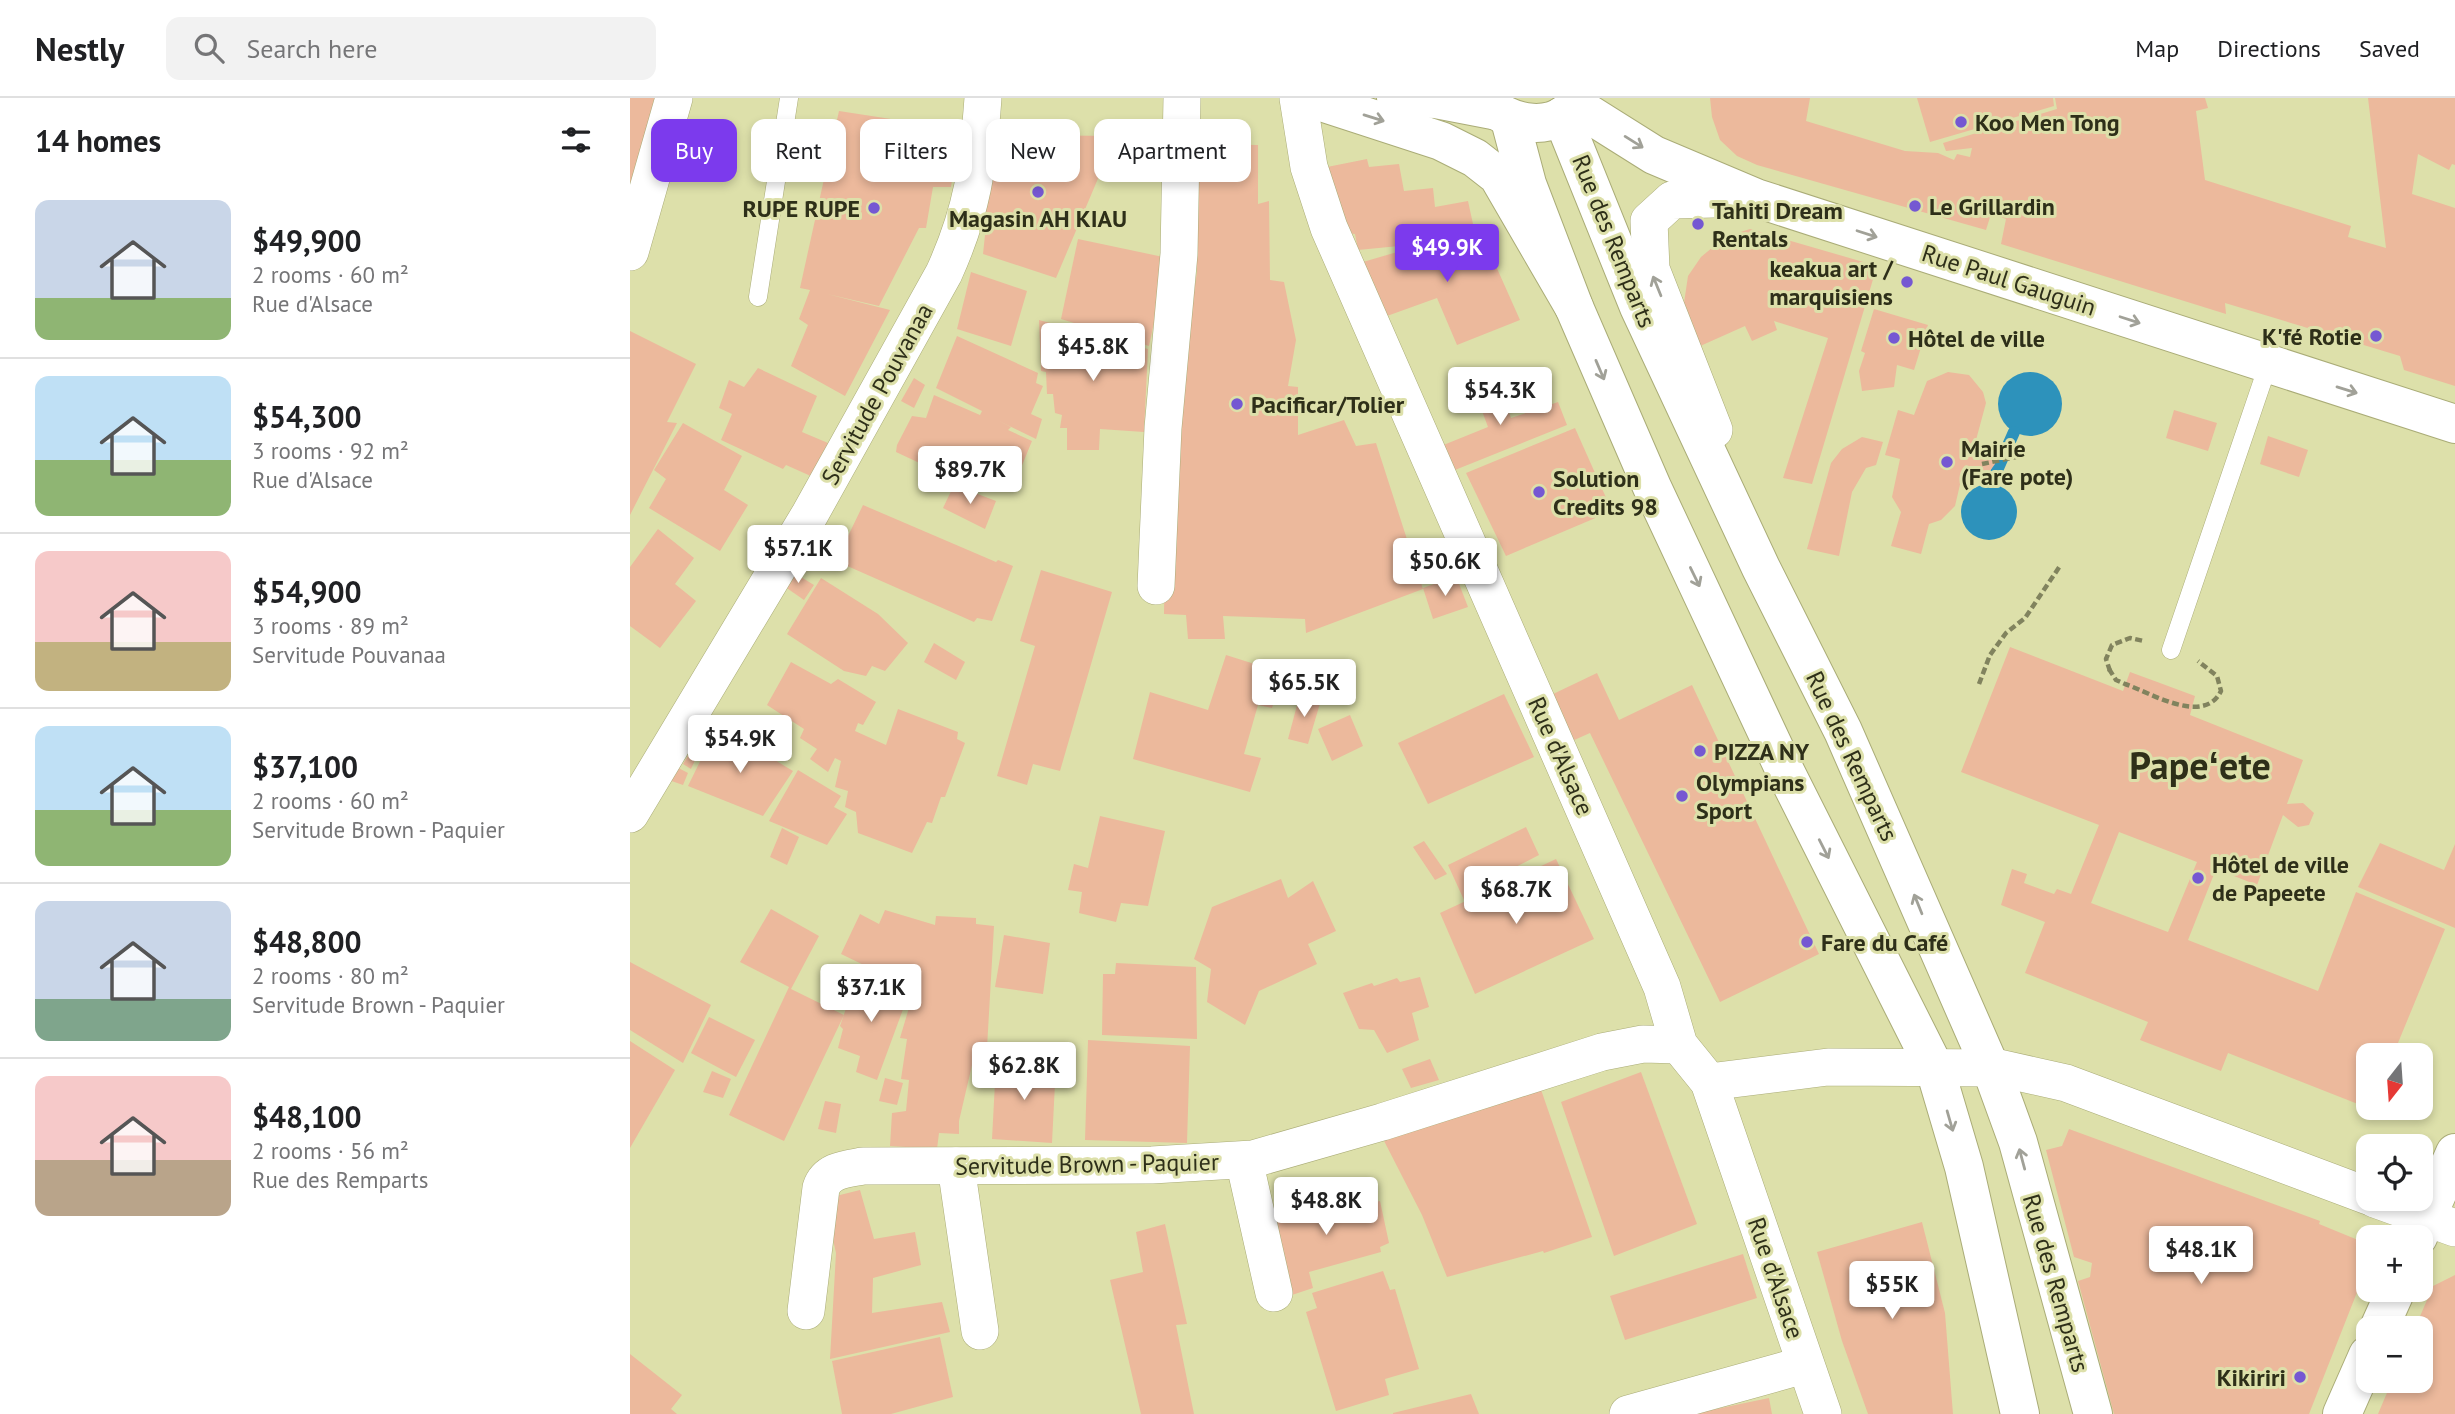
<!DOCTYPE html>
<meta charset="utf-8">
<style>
:root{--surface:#fff;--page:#f2f2f2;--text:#202124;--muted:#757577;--line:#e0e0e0;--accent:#7c3aed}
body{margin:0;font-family:"PT Sans",sans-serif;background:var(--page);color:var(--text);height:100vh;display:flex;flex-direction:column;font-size:26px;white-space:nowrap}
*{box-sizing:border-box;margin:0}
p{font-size:23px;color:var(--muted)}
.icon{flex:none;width:38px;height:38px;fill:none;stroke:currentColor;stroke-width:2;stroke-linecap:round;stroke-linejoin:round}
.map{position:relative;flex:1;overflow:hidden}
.panel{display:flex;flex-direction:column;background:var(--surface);width:630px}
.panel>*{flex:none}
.banner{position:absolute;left:21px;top:21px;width:665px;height:63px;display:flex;gap:14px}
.needle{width:46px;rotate:197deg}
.controls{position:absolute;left:1726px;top:945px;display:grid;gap:14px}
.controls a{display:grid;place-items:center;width:77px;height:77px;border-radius:14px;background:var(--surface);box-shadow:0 4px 10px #0003;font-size:35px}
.price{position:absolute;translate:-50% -60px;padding:0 16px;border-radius:7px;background:#fff;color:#222;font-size:23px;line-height:46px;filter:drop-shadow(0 2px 4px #0008)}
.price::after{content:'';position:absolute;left:50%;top:42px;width:21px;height:16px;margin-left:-10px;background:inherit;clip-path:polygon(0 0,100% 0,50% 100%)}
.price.current{background:var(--accent);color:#fff}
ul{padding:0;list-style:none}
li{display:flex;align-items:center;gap:21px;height:175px;padding:0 35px}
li+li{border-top:2px solid var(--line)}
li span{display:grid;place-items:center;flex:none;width:196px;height:140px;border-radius:14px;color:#555}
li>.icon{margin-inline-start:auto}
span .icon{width:84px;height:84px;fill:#fffc;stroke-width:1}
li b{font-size:30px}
h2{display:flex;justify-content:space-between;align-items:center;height:84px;padding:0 35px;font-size:30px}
.tag{padding:0 24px;border-radius:14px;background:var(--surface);box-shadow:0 4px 10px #0003;font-size:24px;line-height:63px}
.tag.current{background:var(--accent);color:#fff}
header{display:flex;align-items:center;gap:42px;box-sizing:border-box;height:98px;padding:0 35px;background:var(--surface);border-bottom:2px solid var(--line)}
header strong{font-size:33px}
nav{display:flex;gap:38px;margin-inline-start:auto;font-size:24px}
.search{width:490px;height:63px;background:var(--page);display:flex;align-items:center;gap:18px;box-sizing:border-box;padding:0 24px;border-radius:14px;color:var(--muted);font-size:26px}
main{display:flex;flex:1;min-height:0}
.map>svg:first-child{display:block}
.water{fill:#2d92bb}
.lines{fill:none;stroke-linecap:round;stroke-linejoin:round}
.stream{stroke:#2d92bb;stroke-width:12}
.building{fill:#ecb99c;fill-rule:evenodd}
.lane-casing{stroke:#aaac77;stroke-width:19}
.street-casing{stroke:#aaac77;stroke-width:38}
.secondary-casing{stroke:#aaac77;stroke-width:40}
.primary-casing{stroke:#aaac77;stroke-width:40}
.path{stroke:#81835e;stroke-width:4.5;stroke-dasharray:7 3.5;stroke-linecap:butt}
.lane{stroke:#fff;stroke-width:18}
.street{stroke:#fff;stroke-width:37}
.secondary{stroke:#fff;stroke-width:38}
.primary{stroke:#fff;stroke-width:38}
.oneway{stroke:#a1a198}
.poi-dot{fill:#7558d2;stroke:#dde0aa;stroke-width:2.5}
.labels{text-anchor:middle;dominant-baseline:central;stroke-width:6;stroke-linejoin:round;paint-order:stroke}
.poi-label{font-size:24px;font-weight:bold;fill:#2e2f19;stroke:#dde0aa;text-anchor:start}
.street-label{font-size:24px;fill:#2e2f19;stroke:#dde0aa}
.town-label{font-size:38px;font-weight:bold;fill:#2e2f19;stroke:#dde0aa}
</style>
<header>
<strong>Nestly</strong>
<div class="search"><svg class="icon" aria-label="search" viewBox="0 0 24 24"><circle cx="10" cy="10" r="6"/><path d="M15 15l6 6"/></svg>Search here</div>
<nav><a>Map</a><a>Directions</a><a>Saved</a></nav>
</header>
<main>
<section class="panel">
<h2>14 homes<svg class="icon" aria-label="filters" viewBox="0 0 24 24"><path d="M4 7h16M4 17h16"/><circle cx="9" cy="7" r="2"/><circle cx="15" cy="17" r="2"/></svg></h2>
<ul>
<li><span style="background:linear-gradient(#c9d6e8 70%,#8fb573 0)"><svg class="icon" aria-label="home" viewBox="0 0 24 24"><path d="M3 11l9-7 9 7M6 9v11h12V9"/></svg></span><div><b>$49,900</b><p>2 rooms · 60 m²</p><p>Rue d'Alsace</p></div></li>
<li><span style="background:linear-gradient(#bfe0f5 60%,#8fb573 0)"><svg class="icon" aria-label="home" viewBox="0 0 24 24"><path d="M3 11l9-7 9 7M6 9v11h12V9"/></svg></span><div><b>$54,300</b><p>3 rooms · 92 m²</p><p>Rue d'Alsace</p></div></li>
<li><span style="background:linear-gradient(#f6c9c9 65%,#c2b280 0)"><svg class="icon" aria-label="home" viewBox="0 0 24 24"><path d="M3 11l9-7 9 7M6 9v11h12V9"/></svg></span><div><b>$54,900</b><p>3 rooms · 89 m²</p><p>Servitude Pouvanaa</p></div></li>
<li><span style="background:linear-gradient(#bfe0f5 60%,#8fb573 0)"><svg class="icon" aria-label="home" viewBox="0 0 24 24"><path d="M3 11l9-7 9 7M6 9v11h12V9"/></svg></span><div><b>$37,100</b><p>2 rooms · 60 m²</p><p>Servitude Brown - Paquier</p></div></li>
<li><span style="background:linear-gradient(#c9d6e8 70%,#7fa58c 0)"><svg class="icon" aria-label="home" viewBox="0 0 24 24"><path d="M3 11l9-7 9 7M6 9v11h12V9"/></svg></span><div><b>$48,800</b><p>2 rooms · 80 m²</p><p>Servitude Brown - Paquier</p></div></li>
<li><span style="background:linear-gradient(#f6c9c9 60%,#b9a48a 0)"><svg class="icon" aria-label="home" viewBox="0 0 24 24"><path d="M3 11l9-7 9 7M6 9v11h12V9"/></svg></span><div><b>$48,100</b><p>2 rooms · 56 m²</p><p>Rue des Remparts</p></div></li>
</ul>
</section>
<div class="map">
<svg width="1825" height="1316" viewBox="0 0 1825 1316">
<rect width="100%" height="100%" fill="#dde0aa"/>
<g class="water">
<circle cx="1400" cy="306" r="32"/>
<circle cx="1359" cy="414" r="28"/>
</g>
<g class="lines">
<polyline class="stream" points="1361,386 1384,334"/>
</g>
<g class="building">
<polygon points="0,0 28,0 0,101"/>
<polygon points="1080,0 1180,0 1176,23 1275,53 1308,55 1324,62 1327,56 1340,59 1342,50 1316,53 1313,45 1427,11 1425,0 1575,0 1578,10 1566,13 1575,82 1721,128 1718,139 1756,150 1738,0 1825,0 1825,67 1822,66 1819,72 1788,56 1782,96 1825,110 1825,288 1774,272 1770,258 1595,205 1596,216 1371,146 1376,121 1361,116 1356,132 1127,67 1107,58 1090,42 1082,19"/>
<polygon points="1287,0 1423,0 1424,8 1300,44"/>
<polygon points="209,13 313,29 327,48 321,89 303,89 296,130 289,130 249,208 197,196 260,212 215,298 161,268 178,227 169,221 180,192 170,190"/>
<polygon points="379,37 486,38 426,180 353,156 355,137 350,135 359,52"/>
<polygon points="564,46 628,47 628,106 639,103 640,182 654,184 666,242 658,288 668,289 668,337 714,322 726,348 746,345 793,491 676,535 675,521 593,518 595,541 558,541 556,517 534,516 536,369 567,174"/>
<polygon points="737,61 739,69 769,66 774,93 803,90 805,109 838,103 843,126 795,140 794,136 769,140 769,148 728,152 725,136 715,135 697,69"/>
<polygon points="849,130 890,222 827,247 807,200 757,218 733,164"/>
<polygon points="1120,131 1247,168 1182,386 1153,380 1198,240 1144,223 1147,232 1122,243 1115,228 1068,249 1060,231 1054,205 1058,178 1071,159 1095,139"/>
<polygon points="448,141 538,160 519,248 431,221"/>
<polygon points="341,174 397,193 381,248 327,231"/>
<polygon points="1244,211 1298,227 1284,272 1267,267 1264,289 1232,293 1229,273 1235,255 1231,253"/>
<polygon points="409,222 518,251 514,334 470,331 469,352 437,352 437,330 430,330 432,317 425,315 423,296 417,296 416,274 411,273"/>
<polygon points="0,233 66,266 37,324 47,325 0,417"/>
<polygon points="327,238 408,275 406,285 413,288 401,316 412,321 406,341 369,323 381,329 378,332 402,343 386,382 364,372 361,377 339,369 330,384 266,354 267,347 282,318 296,320 304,297 350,317 352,313 306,290"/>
<polygon points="128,270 187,298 172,334 198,345 183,379 156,367 153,371 91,342 102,316 89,310 99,282 114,289"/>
<polygon points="1318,274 1339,277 1353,294 1356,305 1346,342 1363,352 1365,366 1357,377 1332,378 1325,408 1311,422 1299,426 1291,456 1261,448 1271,414 1262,399 1270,361 1255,357 1268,312 1284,317 1297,283"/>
<polygon points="865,276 881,320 928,304 937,327 820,374 811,348 858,329 842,286"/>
<polygon points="284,280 295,287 284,310 271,303"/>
<polygon points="1544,312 1587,325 1578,353 1536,340"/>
<polygon points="53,325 112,358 94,392 118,407 90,453 19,410 36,381 24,372"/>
<polygon points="945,330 982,413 876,458 836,375"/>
<polygon points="1638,338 1678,352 1669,379 1630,366"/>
<polygon points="1232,339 1253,344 1246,367 1236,370 1222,394 1209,458 1177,451 1201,365 1212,351"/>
<polygon points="324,387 366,403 355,431 313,410"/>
<polygon points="233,407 366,464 368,462 383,468 362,523 347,520 344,524 206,463"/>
<polygon points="28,431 64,460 45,486 66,503 30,550 0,528 0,469"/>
<polygon points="411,472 482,494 430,673 403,666 397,687 367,678 405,548 390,543"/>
<polygon points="161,473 184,487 174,502 151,486"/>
<polygon points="826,478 838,509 803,521 793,490"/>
<polygon points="191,480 248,516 278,545 255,573 242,568 236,578 214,573 157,536"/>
<polygon points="304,545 335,564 326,582 294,564"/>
<path d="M 1380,549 L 1493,593 L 1500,574 L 1530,585 L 1565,598 L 1560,617 L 1673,662 L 1657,706 L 1673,705 L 1684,715 L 1679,727 L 1668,729 L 1653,717 L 1627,787 L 1586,771 L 1558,842 L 1688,893 L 1726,794 L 1815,831 L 1763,957 L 1738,957 L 1738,1010 L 1598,955 L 1591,973 L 1510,942 L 1518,924 L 1395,875 L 1415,824 L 1371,807 L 1382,771 L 1397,776 L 1394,785 L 1424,796 L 1427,791 L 1441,796 L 1469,727 L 1331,674 ZM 1489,734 L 1567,764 L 1538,834 L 1461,805 Z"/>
<polygon points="596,557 653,575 642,610 628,607 614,656 631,660 620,694 503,661 520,594 578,612"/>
<polygon points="161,564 201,586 208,581 246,604 233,627 228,625 225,633 256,647 268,611 328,634 327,641 335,645 315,699 311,699 302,725 297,724 282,755 228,735 226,714 215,709 218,693 205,689 211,663 205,660 198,674 180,661 187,651 170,640 174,631 137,607"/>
<polygon points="967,575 989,622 1062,587 1189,856 1090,904 960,635 942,643 921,597"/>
<polygon points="670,596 691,602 678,646 658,641"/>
<polygon points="874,596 904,659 798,706 768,645"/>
<polygon points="720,617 733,648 702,663 688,631"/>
<polygon points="84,635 118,650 120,647 163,673 133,718 58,688"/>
<polygon points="59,656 66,660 61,671 53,666"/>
<polygon points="41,666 58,675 53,687 33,680"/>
<polygon points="168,672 211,698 204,709 217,716 197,747 139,723"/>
<polygon points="470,718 535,733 518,808 491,805 486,824 449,815 452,794 438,792 444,766 458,770"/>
<polygon points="896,729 909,757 860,782 863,788 834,802 818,767"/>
<polygon points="152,730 169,739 157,767 140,759"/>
<polygon points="794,743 817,776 805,782 783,749"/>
<polygon points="1750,745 1814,772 1825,746 1825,830 1728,789"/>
<polygon points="926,761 964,841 845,896 810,815"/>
<polygon points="651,781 658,800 683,783 706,833 678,846 687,866 629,893 615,927 577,904 581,871 564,861 582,809"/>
<polygon points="141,811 189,838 161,891 214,917 154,1043 99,1017 159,889 110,864"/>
<polygon points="255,812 305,827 306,818 346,820 346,826 364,828 357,950 346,950 329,1023 329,1036 309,1035 307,1051 260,1048 262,1015 276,1013 279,982 271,981 277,941 270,940 284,893 238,878 238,869 211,856 230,816 249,826"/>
<polygon points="374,837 420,845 413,896 365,889"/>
<polygon points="0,864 81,907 53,965 0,932"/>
<polygon points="486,865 566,869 567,941 472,937 473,876 485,876"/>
<polygon points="227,878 279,895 247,982 226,974 230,958 208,950 213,931 210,928"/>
<polygon points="790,879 799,909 782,915 789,942 757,955 744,932 729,931 713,895 742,885 744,888 767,880 770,884"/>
<polygon points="79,919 125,942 106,979 61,955"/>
<polygon points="458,942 560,948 557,1045 455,1042"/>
<polygon points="0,943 45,972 0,1050"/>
<polygon points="800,961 809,982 781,990 772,971"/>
<polygon points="366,965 426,966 422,1045 362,1041"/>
<polygon points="82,973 101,981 93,1000 73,994"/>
<polygon points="1011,974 1067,1126 984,1158 931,1004"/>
<polygon points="255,980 273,985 267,1007 249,1003"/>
<polygon points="908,983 962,1139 914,1155 913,1153 817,1179 792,1117 751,1037"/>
<polygon points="195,1003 211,1006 206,1035 188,1031"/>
<polygon points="1439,1031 1690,1123 1689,1126 1728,1142 1737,1169 1679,1316 1484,1316 1448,1183 1460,1179 1462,1165 1444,1159 1416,1052 1432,1048"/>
<polygon points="733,1091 739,1106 750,1103 759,1145 750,1149 751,1154 679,1174 683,1190 662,1197 653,1192 638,1125 652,1122 651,1114"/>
<polygon points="230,1092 244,1141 285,1134 291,1167 243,1180 242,1215 312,1204 320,1234 200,1261 206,1155 194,1101"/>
<polygon points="1292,1124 1315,1215 1323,1316 1238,1316 1212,1243 1187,1154"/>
<polygon points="535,1126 557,1226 546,1227 564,1316 511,1316 480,1182 513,1174 506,1134"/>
<polygon points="1113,1156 1127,1200 995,1242 980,1198"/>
<polygon points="753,1173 760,1192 765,1191 789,1271 755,1281 759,1297 706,1313 676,1214 687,1210 682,1195"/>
<polygon points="1825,1177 1825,1316 1748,1316 1762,1283 1790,1283 1790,1230 1785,1230 1803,1188"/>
<polygon points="310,1239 323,1299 261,1316 212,1316 202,1263"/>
<polygon points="0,1256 52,1297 41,1311 47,1316 0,1316"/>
<polygon points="841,1296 849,1316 763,1316 763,1315"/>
<polygon points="1139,1300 1142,1316 1067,1316 1067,1315"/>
</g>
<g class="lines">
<defs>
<g id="lane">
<polyline points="128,199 159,0"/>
<polyline points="1541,552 1638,267"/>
</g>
<g id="street">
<polyline points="668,0 679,69 699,130 1032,889 1049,947 1079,984 1193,1316"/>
<polyline points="0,154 44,0"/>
<polyline points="1084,332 1021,171 1019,123 1042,102 1126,100"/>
<polyline points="526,488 533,330 549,156 552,0"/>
<path d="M 0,716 L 180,416 L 314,175 C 343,111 348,69 353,0"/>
<polyline points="1079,984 1198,969 1369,970 1436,985 1738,1098"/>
<polyline points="614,1062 644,1195"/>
<polyline points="326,1068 350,1233"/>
<polyline points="1745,1101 1825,1130"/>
<path d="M 176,1213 L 191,1090 C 197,1072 216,1071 233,1068 L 522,1067 L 623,1061 L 752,1024 L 972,954 L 1013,946 L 1049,947"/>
<polyline points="998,1316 1174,1267"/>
</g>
<g id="secondary">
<polyline points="946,8 1024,57 1126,100 1825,326"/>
<polyline points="932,18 1009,209 1131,470 1213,633 1364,978 1388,1044 1463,1316"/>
<polyline points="880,22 897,86 944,209 1022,389 1156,675 1305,971 1334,1069 1390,1316"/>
<polyline points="1788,1139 1825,1055"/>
<polyline points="1749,1230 1766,1192"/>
<polyline points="1712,1316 1738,1257"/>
</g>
<g id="primary">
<polyline points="679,0 811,43 845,60 868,78 944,209"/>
<polyline points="766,0 806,1 863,12"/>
<path d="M 852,0 C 877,28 928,38 950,0"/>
</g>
</defs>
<use href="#lane" class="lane-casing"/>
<use href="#street" class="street-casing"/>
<use href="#secondary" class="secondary-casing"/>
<use href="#primary" class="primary-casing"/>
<g class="path">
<polyline points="1352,366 1386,359"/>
<path d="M 1479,571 L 1486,582 L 1495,586 C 1521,595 1574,628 1591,593 L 1587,578 L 1568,563"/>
<polyline points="1480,573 1476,561 1482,547 1500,540 1514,543"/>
<polyline points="1349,586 1360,557 1376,535 1395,520 1430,468"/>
</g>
<use href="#lane" class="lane"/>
<use href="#street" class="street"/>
<use href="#secondary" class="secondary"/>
<use href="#primary" class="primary"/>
</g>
<defs><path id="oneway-shaft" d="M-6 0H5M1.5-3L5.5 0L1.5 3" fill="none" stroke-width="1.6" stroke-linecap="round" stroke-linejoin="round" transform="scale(1.75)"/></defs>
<g class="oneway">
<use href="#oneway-shaft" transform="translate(744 20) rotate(17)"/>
<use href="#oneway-shaft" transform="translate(1004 44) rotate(32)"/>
<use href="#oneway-shaft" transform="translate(1237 136) rotate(18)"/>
<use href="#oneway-shaft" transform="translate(1027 188) rotate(-112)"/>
<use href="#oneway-shaft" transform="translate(1500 222) rotate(18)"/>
<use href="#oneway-shaft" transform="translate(970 272) rotate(67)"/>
<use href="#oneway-shaft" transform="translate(1717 292) rotate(17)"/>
<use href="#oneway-shaft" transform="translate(1065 479) rotate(64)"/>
<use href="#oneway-shaft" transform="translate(1194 751) rotate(63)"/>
<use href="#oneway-shaft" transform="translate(1288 806) rotate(-112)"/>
<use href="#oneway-shaft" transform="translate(1320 1023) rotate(74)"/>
<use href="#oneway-shaft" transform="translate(1392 1061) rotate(-105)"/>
</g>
<g class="poi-dot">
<circle cx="1331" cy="24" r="7"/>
<circle cx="408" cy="94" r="7"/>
<circle cx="1285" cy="108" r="7"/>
<circle cx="244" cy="110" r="7"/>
<circle cx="1068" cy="126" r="7"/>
<circle cx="1277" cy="184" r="7"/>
<circle cx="1746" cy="238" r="7"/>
<circle cx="1264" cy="240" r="7"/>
<circle cx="607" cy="306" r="7"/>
<circle cx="1317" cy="364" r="7"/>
<circle cx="909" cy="394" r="7"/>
<circle cx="1070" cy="653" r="7"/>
<circle cx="1052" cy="698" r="7"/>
<circle cx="1568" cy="780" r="7"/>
<circle cx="1177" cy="844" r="7"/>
<circle cx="1670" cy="1279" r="7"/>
</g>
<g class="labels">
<g class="poi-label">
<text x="1345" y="24">Koo Men Tong</text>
<text x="1299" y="108">Le Grillardin</text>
<text x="230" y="110" text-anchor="end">RUPE RUPE</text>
<text x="1082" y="112">Tahiti Dream<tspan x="1082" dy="28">Rentals</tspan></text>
<text x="408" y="120" text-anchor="middle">Magasin AH KIAU</text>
<text x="1263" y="170" text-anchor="end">keakua art /<tspan x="1263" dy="28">marquisiens</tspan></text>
<text x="1732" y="238" text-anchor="end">K'fé Rotie</text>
<text x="1278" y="240">Hôtel de ville</text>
<text x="621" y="306">Pacificar/Tolier</text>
<text x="1331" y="350">Mairie<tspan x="1331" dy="28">(Fare pote)</tspan></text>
<text x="923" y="380">Solution<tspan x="923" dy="28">Credits 98</tspan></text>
<text x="1084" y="653">PIZZA NY</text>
<text x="1066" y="684">Olympians<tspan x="1066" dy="28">Sport</tspan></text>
<text x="1582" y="766">Hôtel de ville<tspan x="1582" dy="28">de Papeete</tspan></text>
<text x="1191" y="844">Fare du Café</text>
<text x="1656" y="1279" text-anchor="end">Kikiriri</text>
</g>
<g class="street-label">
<text transform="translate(984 143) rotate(68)">Rue des Remparts</text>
<text transform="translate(1379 182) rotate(18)">Rue Paul Gauguin</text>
<text transform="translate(247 296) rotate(-61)">Servitude Pouvanaa</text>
<text transform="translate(931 658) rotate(66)">Rue d'Alsace</text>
<text transform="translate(1222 658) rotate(65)">Rue des Remparts</text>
<text transform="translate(457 1066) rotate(-1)">Servitude Brown - Paquier</text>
<text transform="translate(1146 1180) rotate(71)">Rue d'Alsace</text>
<text transform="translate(1426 1185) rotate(74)">Rue des Remparts</text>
</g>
<g class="town-label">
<text x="1570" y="666">Papeʻete</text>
</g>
</g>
</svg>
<div class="controls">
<a><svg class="needle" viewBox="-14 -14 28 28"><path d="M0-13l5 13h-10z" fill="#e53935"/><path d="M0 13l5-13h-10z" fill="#757577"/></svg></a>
<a><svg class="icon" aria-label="locate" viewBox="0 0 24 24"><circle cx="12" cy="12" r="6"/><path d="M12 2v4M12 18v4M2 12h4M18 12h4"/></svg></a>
<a>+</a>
<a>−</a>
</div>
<b class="price current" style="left:817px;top:186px">$49.9K</b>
<b class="price" style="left:463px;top:285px">$45.8K</b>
<b class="price" style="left:870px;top:329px">$54.3K</b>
<b class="price" style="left:340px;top:408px">$89.7K</b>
<b class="price" style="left:168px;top:487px">$57.1K</b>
<b class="price" style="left:815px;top:500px">$50.6K</b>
<b class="price" style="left:674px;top:621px">$65.5K</b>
<b class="price" style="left:110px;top:677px">$54.9K</b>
<b class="price" style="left:886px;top:828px">$68.7K</b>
<b class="price" style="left:241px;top:926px">$37.1K</b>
<b class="price" style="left:394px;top:1004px">$62.8K</b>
<b class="price" style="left:696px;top:1139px">$48.8K</b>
<b class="price" style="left:1571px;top:1188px">$48.1K</b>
<b class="price" style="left:1262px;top:1223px">$55K</b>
<div class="banner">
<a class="tag current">Buy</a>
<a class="tag">Rent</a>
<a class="tag">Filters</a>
<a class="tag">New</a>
<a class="tag">Apartment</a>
</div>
</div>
</main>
